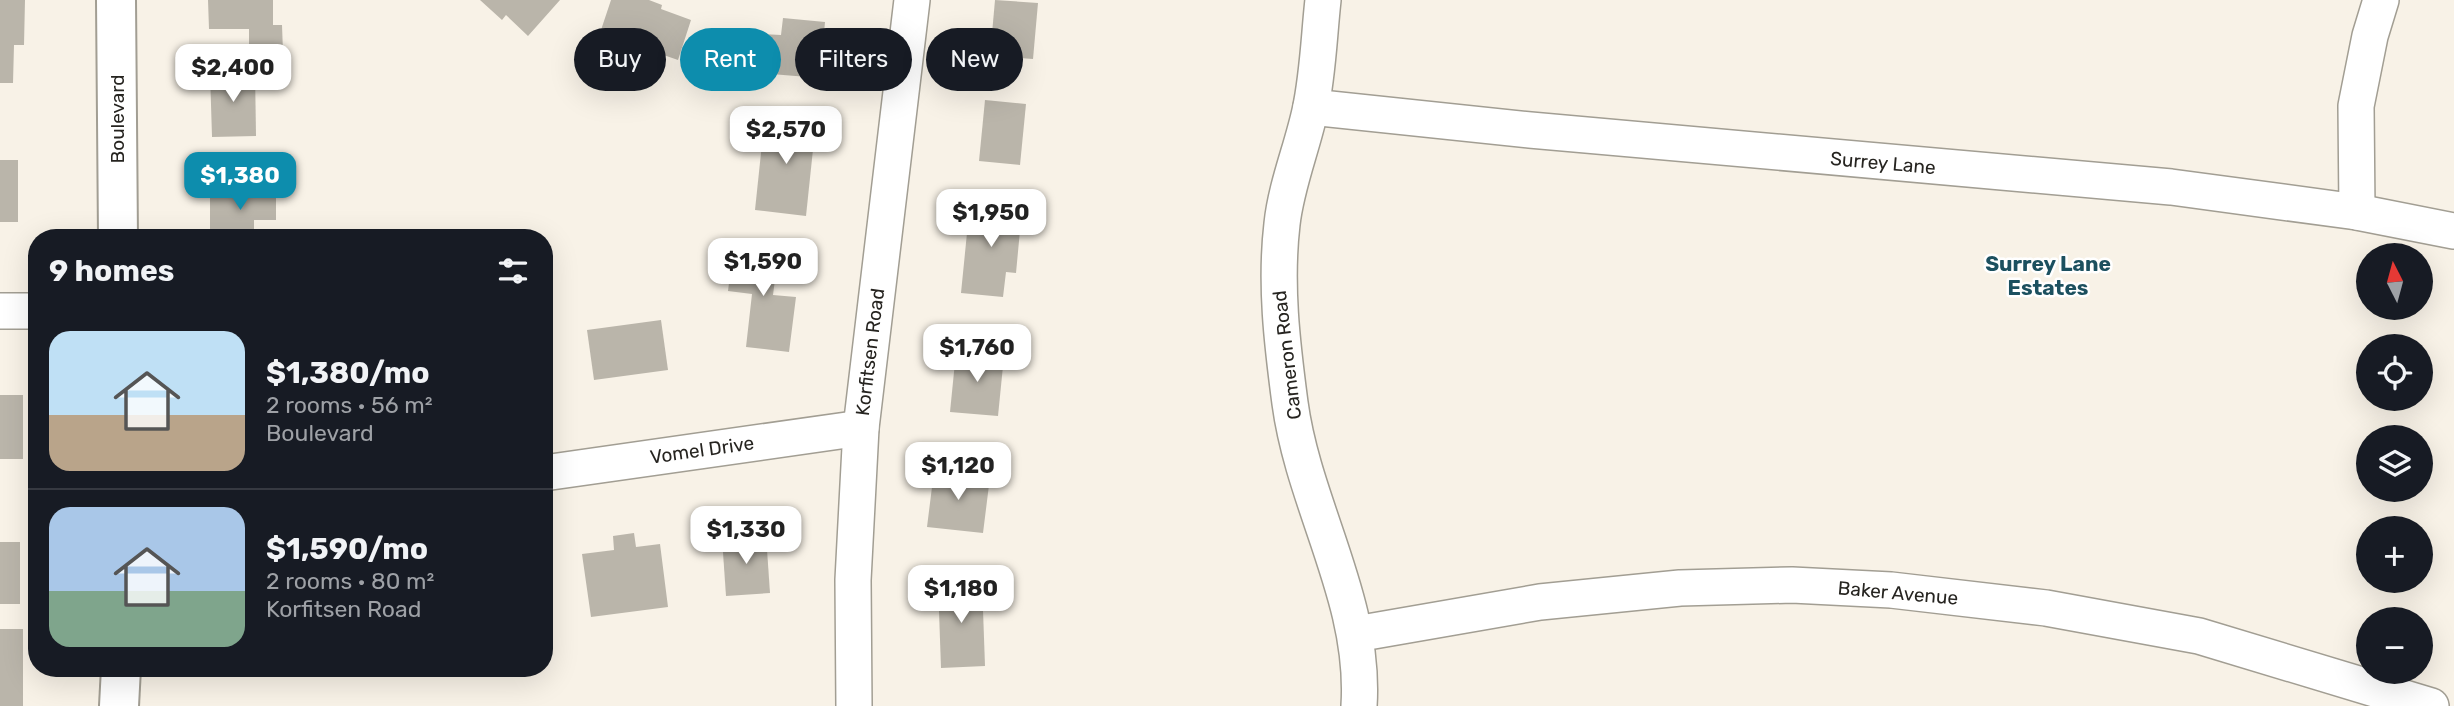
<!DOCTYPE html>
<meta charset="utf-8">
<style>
:root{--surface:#171b24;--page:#242831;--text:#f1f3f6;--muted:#9ea1a6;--line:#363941;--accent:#0d8dad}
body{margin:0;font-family:Rubik,sans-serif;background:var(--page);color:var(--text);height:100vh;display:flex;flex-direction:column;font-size:26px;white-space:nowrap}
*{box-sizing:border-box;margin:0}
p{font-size:23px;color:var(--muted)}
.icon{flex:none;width:38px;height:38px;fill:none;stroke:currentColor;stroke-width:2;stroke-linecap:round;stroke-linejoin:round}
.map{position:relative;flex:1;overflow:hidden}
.side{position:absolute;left:28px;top:229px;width:525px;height:448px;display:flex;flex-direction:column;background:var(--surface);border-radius:28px;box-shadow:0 7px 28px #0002}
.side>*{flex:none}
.hud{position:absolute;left:574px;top:28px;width:665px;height:63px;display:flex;gap:14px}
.needle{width:46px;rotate:354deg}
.tools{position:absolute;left:2356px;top:243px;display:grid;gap:14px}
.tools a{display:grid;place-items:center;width:77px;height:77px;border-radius:50%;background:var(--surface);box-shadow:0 7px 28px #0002;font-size:35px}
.price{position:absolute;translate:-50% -60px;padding:0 16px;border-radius:14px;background:#fff;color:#222;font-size:23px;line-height:46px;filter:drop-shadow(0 2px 4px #0008)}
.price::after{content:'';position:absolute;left:50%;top:42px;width:21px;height:16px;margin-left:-10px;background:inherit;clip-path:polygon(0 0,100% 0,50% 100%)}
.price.on{background:var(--accent);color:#fff}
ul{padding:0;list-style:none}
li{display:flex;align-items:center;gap:21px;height:175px;padding:0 21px}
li+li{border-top:2px solid var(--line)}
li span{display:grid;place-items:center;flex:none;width:196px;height:140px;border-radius:21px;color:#555}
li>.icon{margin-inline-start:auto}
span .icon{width:84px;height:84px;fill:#fffc;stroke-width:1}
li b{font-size:30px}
h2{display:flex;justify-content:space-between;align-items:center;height:84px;padding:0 21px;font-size:30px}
.pill{padding:0 24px;border-radius:32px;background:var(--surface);box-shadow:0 7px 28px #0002;font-size:24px;line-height:63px}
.pill.on{background:var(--accent);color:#fff}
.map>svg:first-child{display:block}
.building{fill:#bab5aa}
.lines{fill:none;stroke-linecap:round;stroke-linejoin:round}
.minor-casing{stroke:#a29e93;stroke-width:38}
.tertiary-casing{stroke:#a29e93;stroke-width:42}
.minor{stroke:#fff;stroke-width:35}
.tertiary{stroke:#fff;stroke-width:38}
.labels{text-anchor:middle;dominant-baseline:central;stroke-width:5;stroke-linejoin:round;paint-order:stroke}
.street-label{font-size:19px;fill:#262420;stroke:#fff}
.neighbourhood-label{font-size:21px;font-weight:bold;fill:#1c505f;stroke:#fff}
</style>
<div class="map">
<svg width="2454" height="706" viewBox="0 0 2454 706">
<rect width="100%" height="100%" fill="#f8f2e7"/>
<g class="building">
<polygon points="0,0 25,0 24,45 14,45 13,83 0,83"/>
<polygon points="208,0 273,0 273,25 282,25 283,52 249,52 249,29 209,29"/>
<polygon points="480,0 560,0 528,36 506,15 502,20"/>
<polygon points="611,0 649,0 662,5 661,9 691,20 678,60 600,33"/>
<polygon points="995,0 1038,3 1033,59 990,56"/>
<polygon points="783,18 825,22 820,78 758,73 762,34 781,35"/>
<polygon points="255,72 256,136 212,137 210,73"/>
<polygon points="985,100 1026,104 1020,165 979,161"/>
<polygon points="765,115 816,121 806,216 755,210"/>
<rect x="0" y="160" width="18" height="62"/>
<polygon points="210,191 276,191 276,220 254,220 254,238 210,238"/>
<polygon points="970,203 1022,209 1016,273 1006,272 1003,297 961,293"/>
<polygon points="734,244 779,249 773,295 796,297 789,352 746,347 752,294 728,291"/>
<polygon points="661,320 668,370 594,380 587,330"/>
<polygon points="956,352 1004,356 998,416 950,412"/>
<rect x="0" y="395" width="23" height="64"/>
<polygon points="934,471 990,477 983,533 927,527"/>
<polygon points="634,533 636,547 660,544 668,607 591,617 582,554 614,550 613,536"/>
<polygon points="766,535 770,593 726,596 722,538"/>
<rect x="0" y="542" width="20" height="62"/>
<polygon points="982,582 985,666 941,668 938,583"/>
<rect x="0" y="629" width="23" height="77"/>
</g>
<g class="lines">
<defs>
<g id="minor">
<path d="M 1323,0 C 1319,36 1318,75 1310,111 C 1302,148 1286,186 1282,224 C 1275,284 1282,343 1290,403 C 1304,507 1366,599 1359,706"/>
<polyline points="1311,107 1530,130 2171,187 2357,212 2454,231"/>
<polyline points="2357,212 2356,106 2370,36 2381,0"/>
<polyline points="0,311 37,311"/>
<polyline points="544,473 861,428"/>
<polyline points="1356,634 1540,602 1680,588 1792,585 1891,590 2046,608 2199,636 2431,706"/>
<polyline points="854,706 853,580 861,428 912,0"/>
</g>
<g id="tertiary">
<polyline points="116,0 118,238"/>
<polyline points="119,706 121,668"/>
</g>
</defs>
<use href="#minor" class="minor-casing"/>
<use href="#tertiary" class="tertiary-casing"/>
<use href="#minor" class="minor"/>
<use href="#tertiary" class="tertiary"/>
</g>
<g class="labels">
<g class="street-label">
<text transform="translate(117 119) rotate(-90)">Boulevard</text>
<text transform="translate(1883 163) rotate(5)">Surrey Lane</text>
<text transform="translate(870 352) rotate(-83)">Korfitsen Road</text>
<text transform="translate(1287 355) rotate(-97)">Cameron Road</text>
<text transform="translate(702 450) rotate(-8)">Vomel Drive</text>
<text transform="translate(1898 593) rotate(5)">Baker Avenue</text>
</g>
<g class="neighbourhood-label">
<text x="2048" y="263">Surrey Lane<tspan x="2048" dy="24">Estates</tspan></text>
</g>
</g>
</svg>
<div class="tools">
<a><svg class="needle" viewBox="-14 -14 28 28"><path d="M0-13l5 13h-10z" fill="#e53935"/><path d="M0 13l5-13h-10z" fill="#9ea1a6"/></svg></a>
<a><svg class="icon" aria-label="locate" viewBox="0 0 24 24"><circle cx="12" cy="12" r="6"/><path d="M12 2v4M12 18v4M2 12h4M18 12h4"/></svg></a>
<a><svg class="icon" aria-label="layers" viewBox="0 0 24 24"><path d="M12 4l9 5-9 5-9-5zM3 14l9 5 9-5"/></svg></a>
<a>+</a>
<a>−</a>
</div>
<b class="price" style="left:233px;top:104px">$2,400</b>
<b class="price" style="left:786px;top:166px">$2,570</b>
<b class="price on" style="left:240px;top:212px">$1,380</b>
<b class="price" style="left:991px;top:249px">$1,950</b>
<b class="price" style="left:763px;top:298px">$1,590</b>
<b class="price" style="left:977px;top:384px">$1,760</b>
<b class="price" style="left:958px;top:502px">$1,120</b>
<b class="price" style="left:746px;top:566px">$1,330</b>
<b class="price" style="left:961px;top:625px">$1,180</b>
<div class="hud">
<a class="pill">Buy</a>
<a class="pill on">Rent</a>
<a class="pill">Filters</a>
<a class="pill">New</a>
</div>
<section class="side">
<h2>9 homes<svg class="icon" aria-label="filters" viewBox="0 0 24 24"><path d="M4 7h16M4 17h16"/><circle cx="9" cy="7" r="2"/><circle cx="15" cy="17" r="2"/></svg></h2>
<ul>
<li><span style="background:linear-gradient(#bfe0f5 60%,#b9a48a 0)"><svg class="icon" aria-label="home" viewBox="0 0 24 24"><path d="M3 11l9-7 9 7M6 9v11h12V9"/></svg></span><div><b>$1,380/mo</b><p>2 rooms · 56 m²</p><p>Boulevard</p></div></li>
<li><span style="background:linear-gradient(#a9c7e8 60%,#7fa58c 0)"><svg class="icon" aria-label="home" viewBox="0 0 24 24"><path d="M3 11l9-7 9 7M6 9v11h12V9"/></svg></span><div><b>$1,590/mo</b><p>2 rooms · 80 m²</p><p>Korfitsen Road</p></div></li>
</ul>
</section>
</div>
